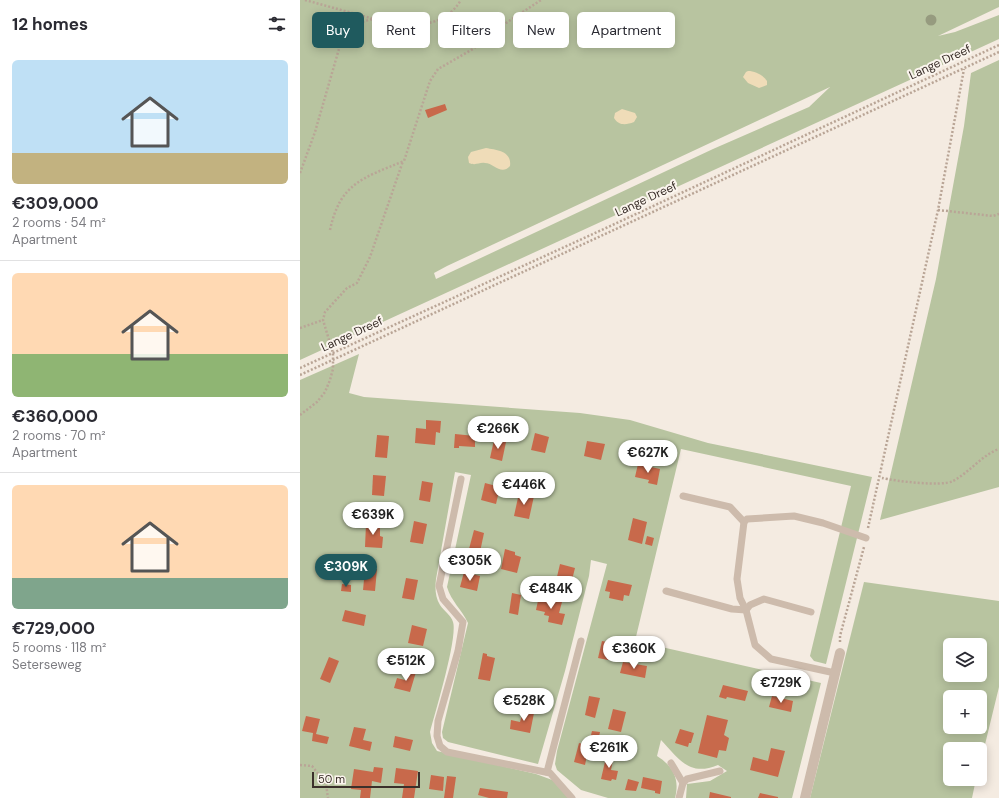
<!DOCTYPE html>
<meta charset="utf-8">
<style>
:root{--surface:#fff;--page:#f2f2f3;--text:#2b2b33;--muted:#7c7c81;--line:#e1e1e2;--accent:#1f5a5e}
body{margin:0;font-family:"DM Sans",sans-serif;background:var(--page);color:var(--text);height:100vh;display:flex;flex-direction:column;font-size:15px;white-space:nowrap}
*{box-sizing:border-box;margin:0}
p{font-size:13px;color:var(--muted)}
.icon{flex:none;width:22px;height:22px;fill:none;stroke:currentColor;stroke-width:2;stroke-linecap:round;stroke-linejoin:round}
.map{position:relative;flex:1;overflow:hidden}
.panel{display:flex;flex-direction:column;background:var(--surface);width:300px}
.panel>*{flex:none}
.guide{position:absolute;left:12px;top:12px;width:380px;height:36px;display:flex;gap:8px}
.tools{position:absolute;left:643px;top:638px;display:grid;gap:8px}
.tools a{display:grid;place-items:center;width:44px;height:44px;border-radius:6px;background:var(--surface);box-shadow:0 2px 10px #0003;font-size:20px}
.scale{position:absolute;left:12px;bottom:10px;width:108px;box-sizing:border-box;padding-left:4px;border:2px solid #3b302b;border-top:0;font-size:11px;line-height:14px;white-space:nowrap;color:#3b302b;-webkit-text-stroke:3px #fbf5ee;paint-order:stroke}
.price{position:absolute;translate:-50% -34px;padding:0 9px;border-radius:14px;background:#fff;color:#222;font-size:13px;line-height:26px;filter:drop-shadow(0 1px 2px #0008)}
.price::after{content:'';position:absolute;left:50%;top:24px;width:12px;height:9px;margin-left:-6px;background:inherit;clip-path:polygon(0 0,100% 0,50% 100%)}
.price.current{background:var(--accent);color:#fff}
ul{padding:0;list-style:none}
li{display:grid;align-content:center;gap:8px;height:212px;padding:0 12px}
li+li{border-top:1px solid var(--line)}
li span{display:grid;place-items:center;height:124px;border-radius:6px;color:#555}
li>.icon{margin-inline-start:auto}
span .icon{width:72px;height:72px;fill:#fffc;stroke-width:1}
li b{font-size:17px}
h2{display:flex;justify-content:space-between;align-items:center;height:48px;padding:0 12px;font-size:17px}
.tag{padding:0 14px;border-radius:6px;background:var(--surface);box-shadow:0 2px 10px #0003;font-size:14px;line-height:36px}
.tag.current{background:var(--accent);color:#fff}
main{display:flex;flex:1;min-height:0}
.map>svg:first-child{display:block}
.green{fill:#b8c4a0;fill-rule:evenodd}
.sand{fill:#efdcb8}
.building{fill:#c8694b}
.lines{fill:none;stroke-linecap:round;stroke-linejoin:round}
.path{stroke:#b9a596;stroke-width:2.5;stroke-dasharray:2 2;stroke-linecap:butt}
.lane{stroke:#cdbbac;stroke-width:7}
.street{stroke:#cdbbac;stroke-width:10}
.tree{fill:#969b7f}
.labels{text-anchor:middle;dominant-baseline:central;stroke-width:4;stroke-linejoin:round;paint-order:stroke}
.street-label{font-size:12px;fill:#3b302b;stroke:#fbf5ee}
</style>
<main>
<section class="panel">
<h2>12 homes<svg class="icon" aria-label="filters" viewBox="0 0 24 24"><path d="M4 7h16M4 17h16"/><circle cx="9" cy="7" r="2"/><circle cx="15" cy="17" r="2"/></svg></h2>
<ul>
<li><span style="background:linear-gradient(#bfe0f5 75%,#c2b280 0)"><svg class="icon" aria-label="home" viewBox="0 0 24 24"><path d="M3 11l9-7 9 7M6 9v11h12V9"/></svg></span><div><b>€309,000</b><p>2 rooms · 54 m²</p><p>Apartment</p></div></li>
<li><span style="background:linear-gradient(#ffd9b3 65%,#8fb573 0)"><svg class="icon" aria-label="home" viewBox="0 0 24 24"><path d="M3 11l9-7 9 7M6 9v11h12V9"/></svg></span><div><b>€360,000</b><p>2 rooms · 70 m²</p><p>Apartment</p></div></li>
<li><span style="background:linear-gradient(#ffd9b3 75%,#7fa58c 0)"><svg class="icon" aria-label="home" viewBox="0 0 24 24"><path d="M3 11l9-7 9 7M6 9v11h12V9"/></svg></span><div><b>€729,000</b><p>5 rooms · 118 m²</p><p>Seterseweg</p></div></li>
</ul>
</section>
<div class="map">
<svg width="699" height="798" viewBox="0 0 699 798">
<rect width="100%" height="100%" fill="#f4ebe1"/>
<g class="green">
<path d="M 0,0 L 699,0 L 699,7 L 638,36 L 655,32 L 699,15 L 699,39 L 0,360 ZM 530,87 L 509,107 L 413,149 L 136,279 L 134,273 L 147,266 Z"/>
<polygon points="699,60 699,487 580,520 636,279 664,126 671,73"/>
<path d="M 59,354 L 49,393 L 64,397 L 280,413 L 330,420 L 408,443 L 572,477 L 526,664 L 514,661 L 510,656 L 551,486 L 381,449 L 335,641 L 521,683 L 492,798 L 386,798 L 387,784 L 410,781 L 427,771 L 418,765 C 389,777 379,759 361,740 L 357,756 C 373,766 380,779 375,798 L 308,798 L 281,790 L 257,770 L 255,764 L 257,751 L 307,564 L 291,560 L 289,576 L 265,671 L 238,764 L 148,742 L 143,738 L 142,732 L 168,623 C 162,610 151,601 147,587 L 171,475 L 155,472 L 136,579 C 135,588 135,597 140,605 C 144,611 151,615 153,622 C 158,637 135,713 130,732 L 132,743 L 137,751 L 236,774 L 255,781 L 270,798 L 0,798 L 0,380 Z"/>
<path d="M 564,582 L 699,601 L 699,687 L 680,765 L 680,749 L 650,749 L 650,779 L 676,779 L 672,798 L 510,798 ZM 650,645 L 680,645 L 680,675 L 650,675 ZM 650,697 L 680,697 L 680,727 L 650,727 Z"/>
</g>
<g class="sand">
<path d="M 448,71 C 455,71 463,75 467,81 L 467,85 L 459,88 L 448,83 L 443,77 L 446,72 Z"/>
<path d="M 322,109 L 335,113 L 337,117 L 334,122 C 326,125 319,126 314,118 L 315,113 Z"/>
<path d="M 186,148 C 197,150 212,151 210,166 C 201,176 194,163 185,163 C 179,162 176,166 169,163 L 168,157 L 171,152 Z"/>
</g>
<g class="building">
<polygon points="145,104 147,110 128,118 125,110"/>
<polygon points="126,420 141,421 140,433 136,432 135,445 115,443 116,428 126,429"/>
<polygon points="235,433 249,437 245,453 231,450"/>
<polygon points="155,434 175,436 175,447 159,446 159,448 154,448"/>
<polygon points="77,435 89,436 87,458 75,457"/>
<polygon points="194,440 206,442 202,461 190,458"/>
<polygon points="287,441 305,444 301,460 284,456"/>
<polygon points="338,464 360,469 357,485 348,483 349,480 335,477"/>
<polygon points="73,475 86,476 84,496 72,495"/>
<polygon points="122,481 133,483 130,502 119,500"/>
<polygon points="185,483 200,487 196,504 181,500"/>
<polygon points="219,493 234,496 229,519 214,516"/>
<polygon points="333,518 347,522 342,544 328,540"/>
<polygon points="114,521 127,524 123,544 110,542"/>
<polygon points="66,524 80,524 80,536 83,537 82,548 65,547"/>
<polygon points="174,530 184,533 180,552 169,549"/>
<polygon points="347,536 354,538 352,546 345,544"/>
<polygon points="205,549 215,552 215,555 221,557 217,573 201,569"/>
<polygon points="260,564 275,568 268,596 245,590 248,579 256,581"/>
<polygon points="65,569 77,569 75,591 63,590"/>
<polygon points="164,572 180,576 177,591 160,587"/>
<polygon points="106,578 118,580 114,600 102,598"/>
<polygon points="308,580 332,585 329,596 324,595 323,601 309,598 310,592 305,591"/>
<polygon points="42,584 51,585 51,592 41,591"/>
<polygon points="212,593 221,595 218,615 209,613"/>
<polygon points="239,596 262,602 259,613 265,614 262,625 248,622 249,616 244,615 245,612 236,610"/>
<polygon points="45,610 66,615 64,626 42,621"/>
<polygon points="112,625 127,629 123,646 108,643"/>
<polygon points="302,641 312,643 308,660 298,658"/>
<polygon points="183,653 187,654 187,656 195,658 190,681 178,679"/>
<polygon points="29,657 39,661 30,683 20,679"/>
<polygon points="323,662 347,666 345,678 320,673"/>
<polygon points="108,670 116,672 110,692 94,688 97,678 105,680"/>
<polygon points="423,685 448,691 445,701 427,697 426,699 419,697"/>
<polygon points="289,696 300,698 295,718 285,715"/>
<polygon points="472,696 493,701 491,712 469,707"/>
<polygon points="226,708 233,709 234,713 230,733 210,729 211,720 220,722 223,711"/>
<polygon points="313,709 326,712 321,732 308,729"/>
<polygon points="407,715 428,720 424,735 429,738 426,751 419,750 417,758 398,753"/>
<polygon points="6,716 20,719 16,734 29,737 27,744 12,741 13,733 2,731"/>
<polygon points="54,727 66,729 63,740 72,742 70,751 49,746"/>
<polygon points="380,729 394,733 391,743 389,743 388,747 375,743"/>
<polygon points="292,731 300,732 298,741 290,739"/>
<polygon points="95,736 113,740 110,751 93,747"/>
<polygon points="279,743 289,746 285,765 274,762"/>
<polygon points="471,748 485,751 478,777 450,770 453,757 468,761"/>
<polygon points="307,753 314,755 311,770 318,771 316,780 312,779 311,781 301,779"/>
<polygon points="74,767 83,768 81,783 72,781 70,798 60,798 61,790 51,789 54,769 73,772"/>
<polygon points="96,768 118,771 114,798 102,798 104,784 94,783"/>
<polygon points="131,775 144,777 143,791 129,789"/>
<polygon points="147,776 156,777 153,798 144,798"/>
<polygon points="343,777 362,781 360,794 355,793 355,791 341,788"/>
<polygon points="328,779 339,782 336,791 325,790"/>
<polygon points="180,788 208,792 207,798 189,798 178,795"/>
<polygon points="410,792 431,797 431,798 409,798"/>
<polygon points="460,793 478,797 478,798 458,798"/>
</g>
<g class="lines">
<g class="path">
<polyline points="5,0 74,19"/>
<path d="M 0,173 L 15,132 L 43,35 C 52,28 61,21 73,19 C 81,19 91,22 98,23 C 123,27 147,23 161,0"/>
<polyline points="638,210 693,216 699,214"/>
<path d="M 30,230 C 40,183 63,178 104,161 L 130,81 L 138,69 L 173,49 L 200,27 L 241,0"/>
<polyline points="0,328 23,320"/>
<polyline points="0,368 306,228 699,45"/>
<polyline points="0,375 699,52"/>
<polyline points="0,415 17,402 25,392 30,380 33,369 33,353 23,320 25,312 47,288 57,283 70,257 103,161"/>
<path d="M 582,478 C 596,481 641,487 653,481 C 670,472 682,455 699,449"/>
<polyline points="568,528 638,210 664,69"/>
<polyline points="540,642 540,636 564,547"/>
<polyline points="0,765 12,766 26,784 28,798"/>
</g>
<g class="lane">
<polyline points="161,479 139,586 143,599 163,622 158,651 138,721 137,736 140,746 147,752 250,773 272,798"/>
<polyline points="383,496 430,507 444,522"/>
<polyline points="366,591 432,609 446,610 450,605 464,599 511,612"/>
<polyline points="535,673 471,659 455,645 446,610 440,598 437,579 444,522 447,519 494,516 523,523 566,538"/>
<polyline points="371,763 383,783 379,798"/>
<polyline points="247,772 281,641"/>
<polyline points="383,783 387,779 420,771"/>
</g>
<polyline class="street" points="505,798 540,653"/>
</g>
<circle class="tree" cx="631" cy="20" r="5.5"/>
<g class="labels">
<g class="street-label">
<text transform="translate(640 62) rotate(-25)">Lange Dreef</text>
<text transform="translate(346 199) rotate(-25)">Lange Dreef</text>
<text transform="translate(52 334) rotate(-25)">Lange Dreef</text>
</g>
</g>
</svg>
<div class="tools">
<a><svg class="icon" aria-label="layers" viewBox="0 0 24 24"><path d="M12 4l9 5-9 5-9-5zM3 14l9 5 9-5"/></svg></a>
<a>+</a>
<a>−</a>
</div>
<div class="scale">50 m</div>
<b class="price" style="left:198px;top:450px">€266K</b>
<b class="price" style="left:348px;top:474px">€627K</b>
<b class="price" style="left:224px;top:506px">€446K</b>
<b class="price" style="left:73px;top:536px">€639K</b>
<b class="price" style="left:170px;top:582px">€305K</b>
<b class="price current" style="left:46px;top:588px">€309K</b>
<b class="price" style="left:251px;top:610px">€484K</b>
<b class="price" style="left:334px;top:670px">€360K</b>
<b class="price" style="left:106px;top:682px">€512K</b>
<b class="price" style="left:481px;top:704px">€729K</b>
<b class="price" style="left:224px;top:722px">€528K</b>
<b class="price" style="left:309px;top:769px">€261K</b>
<div class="guide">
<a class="tag current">Buy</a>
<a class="tag">Rent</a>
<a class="tag">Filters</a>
<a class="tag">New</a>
<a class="tag">Apartment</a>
</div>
</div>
</main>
